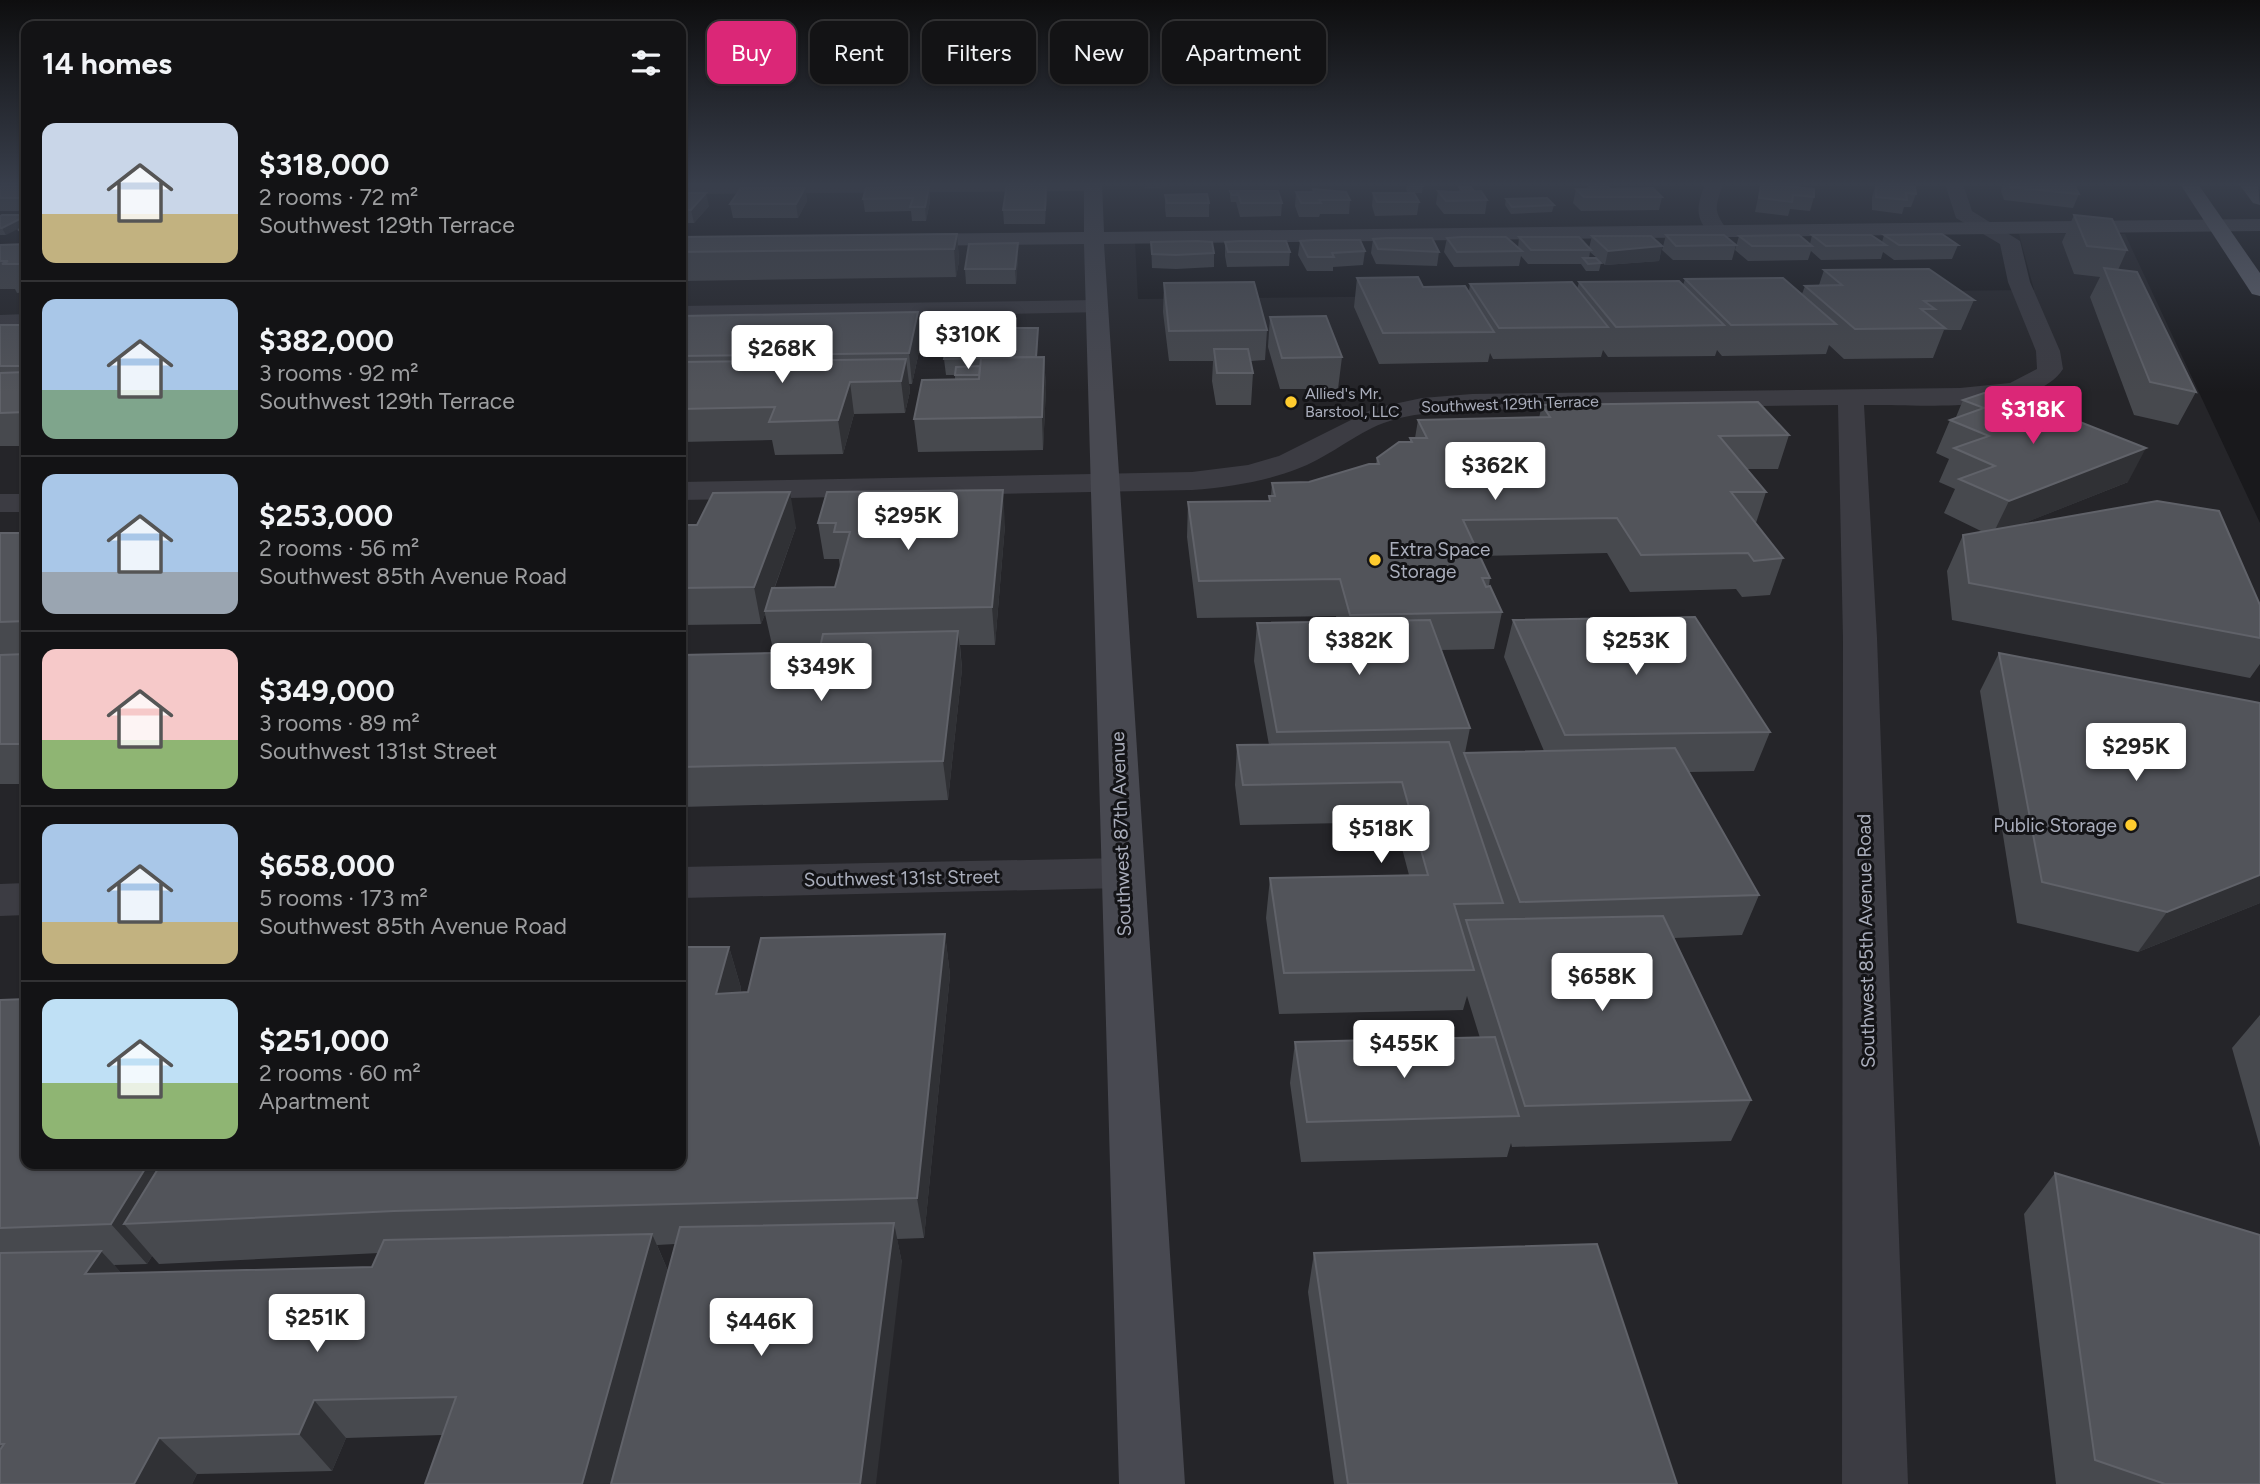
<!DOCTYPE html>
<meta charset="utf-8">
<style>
:root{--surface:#131315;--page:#202022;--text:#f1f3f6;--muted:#9d9ea0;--line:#323234;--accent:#db2777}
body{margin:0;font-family:Figtree,sans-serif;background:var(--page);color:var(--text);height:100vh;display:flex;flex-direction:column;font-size:26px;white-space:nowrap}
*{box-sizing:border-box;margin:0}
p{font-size:23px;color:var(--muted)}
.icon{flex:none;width:38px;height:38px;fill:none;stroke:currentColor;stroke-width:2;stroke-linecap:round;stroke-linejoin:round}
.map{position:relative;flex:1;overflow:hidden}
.details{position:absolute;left:21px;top:21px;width:665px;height:1148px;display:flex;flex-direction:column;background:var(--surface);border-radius:14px;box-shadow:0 2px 5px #0004,0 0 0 2px var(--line)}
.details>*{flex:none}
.guide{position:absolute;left:707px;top:21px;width:665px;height:63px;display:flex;gap:14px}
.price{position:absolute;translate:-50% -60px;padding:0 16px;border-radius:7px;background:#fff;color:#222;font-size:23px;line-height:46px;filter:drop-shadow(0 2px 4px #0008)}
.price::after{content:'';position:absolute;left:50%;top:42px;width:21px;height:16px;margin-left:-10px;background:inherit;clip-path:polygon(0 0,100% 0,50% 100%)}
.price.current{background:var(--accent);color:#fff}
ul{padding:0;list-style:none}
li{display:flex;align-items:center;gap:21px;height:175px;padding:0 21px}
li+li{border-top:2px solid var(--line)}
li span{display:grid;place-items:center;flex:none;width:196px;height:140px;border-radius:14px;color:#555}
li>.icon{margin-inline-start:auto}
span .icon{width:84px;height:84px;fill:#fffc;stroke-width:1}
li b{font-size:30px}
h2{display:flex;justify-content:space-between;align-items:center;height:84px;padding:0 21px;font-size:30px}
.tag{padding:0 24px;border-radius:14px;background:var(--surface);box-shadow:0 2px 5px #0004,0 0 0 2px var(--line);font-size:24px;line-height:63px}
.tag.current{background:var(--accent);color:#fff}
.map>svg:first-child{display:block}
.built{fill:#252529}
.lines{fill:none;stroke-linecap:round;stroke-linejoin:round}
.street{fill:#3c3c43;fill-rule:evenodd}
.secondary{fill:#484951;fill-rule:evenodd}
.highway{fill:#656873;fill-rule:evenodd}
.wall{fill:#47494e;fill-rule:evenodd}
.shaded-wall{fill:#303135}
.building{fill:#52545a;stroke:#606269;stroke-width:2}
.poi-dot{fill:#ffcc2e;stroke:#141417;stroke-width:2.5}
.labels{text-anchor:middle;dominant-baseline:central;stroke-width:6;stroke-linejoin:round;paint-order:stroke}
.far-poi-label{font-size:16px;fill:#aaaebc;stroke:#141417;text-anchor:start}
.far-street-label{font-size:16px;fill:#aaaebc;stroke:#141417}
.poi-label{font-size:19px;fill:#aaaebc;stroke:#141417;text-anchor:start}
.street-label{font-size:19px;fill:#aaaebc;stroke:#141417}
</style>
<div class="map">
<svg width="2260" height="1484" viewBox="0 0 2260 1484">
<rect width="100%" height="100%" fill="#19191c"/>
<polygon class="built" points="2019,234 2125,234 2260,523 2260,1484 0,1484 0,255 26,255 26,1164 681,1164 681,247 1135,241 1138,299 2034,290"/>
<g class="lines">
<g class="street">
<polygon points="681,184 1103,184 1103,185 1094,191 681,194"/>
<path d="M 1705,184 L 1723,184 C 1715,208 1713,210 1728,231 L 1725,235 L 1711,235 C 1694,217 1697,206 1705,184 Z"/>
<path d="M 1945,184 L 1963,184 L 1972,211 L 2020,241 L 2030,282 L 2060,351 L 2063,369 C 2032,416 1915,404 1864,405 L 1877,638 L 1908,1484 L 1842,1484 L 1843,638 L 1838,405 L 1472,410 C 1438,412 1403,413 1372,428 C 1346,441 1324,459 1297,469 C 1263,482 1228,487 1192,490 L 681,500 L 681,482 L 1192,472 L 1248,465 L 1279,456 L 1375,408 L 1422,398 L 1472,394 L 1960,388 L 2010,383 L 2037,369 L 2036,351 L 2008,282 L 2000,244 L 1956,218 Z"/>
<polygon points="1096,300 1104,302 1107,307 1104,312 681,320 681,306"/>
<polygon points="26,314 26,328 0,329 0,315"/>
<rect x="0" y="494" width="26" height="18"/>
<polygon points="1122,858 1137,862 1144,873 1137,884 1122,888 681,898 681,867"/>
<polygon points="26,883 26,915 0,916 0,884"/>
</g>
<polygon class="secondary" points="1084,184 1102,184 1104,232 2260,219 2260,231 1104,244 1185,1484 1119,1484 1084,244 904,246 894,240 904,234 1084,232"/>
<g class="highway">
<polygon points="2180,184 2198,184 2260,273 2260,296 2252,294"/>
<polygon points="2239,184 2258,184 2260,205 2253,203"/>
</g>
</g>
<g class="wall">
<polygon points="1407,184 1427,184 1422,184 1423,186 1422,193 1408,193 1406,189"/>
<polygon points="1761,184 1800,184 1799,188 1814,197 1810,211 1790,209 1788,216 1755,212"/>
<polygon points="1876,184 1909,184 1908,187 1916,194 1911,207 1904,207 1902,214 1872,210 1872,197"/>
<polygon points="2003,184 2073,184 2079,194 2073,208 2004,200 2001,191"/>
<polygon points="1588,185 1662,197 1659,210 1581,211 1573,203 1576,189 1587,189"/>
<rect x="0" y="186" width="26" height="25"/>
<polygon points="929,187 930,201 926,221 912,221 911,211 865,212 863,199"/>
<polygon points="1459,187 1474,191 1487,200 1485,214 1444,214 1436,204 1438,191 1459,192"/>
<polygon points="805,188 807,201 798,218 733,218 730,204"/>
<polygon points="1313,189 1350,200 1349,214 1320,214 1319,217 1299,217 1295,206 1296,192 1313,192"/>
<polygon points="1230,191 1241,191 1282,203 1281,216 1240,217 1236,202 1231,202 1230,197"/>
<polygon points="681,193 709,206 694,223 681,223"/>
<polygon points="1373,193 1419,202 1417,215 1375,216 1372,206"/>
<polygon points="1047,194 1045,224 1004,224 1003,210"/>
<polygon points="1165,195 1209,203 1209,217 1166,217 1165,208"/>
<polygon points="1506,199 1554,205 1552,212 1511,214 1505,205"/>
<polygon points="2074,215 2127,250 2118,270 2196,392 2178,425 2134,415 2090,297 2100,277 2074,274 2062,242"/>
<polygon points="0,216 6,235 0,235"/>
<polygon points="26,226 26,237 22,237 18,230"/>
<polygon points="957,234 959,261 956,277 681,281 681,237"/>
<polygon points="1666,235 1736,245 1732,260 1673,260 1662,250"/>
<polygon points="1812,235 1882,242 1884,235 1958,245 1952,259 1894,260 1883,252 1881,259 1821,260 1811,251 1808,260 1748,261 1735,250 1739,236 1810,244"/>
<polygon points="1592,236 1662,246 1659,261 1605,265 1590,252 1589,258 1601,263 1599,271 1586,271 1581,264 1528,264 1521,256 1519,266 1454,267 1444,252 1447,238 1518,248 1519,237 1589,248"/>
<polygon points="1373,239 1439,252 1437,266 1376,264 1371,253"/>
<polygon points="1300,241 1365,251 1363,265 1333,267 1333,271 1307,271 1298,255"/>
<polygon points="1151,242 1214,253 1214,267 1176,269 1152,268"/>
<polygon points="1225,242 1290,252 1289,266 1227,267 1225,256"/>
<polygon points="26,244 26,292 17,293 15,289 0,289 0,245"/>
<polygon points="1018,257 1016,284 966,284 965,269"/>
<polygon points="1824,270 1974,300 1961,330 1944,330 1933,358 1844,359 1829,345 1826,354 1722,356 1717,350 1715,356 1608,357 1603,350 1601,357 1493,359 1490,353 1488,362 1379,364 1354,307 1357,278 1423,287 1469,291 1470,284 1577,289 1579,282 1683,285 1685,279 1802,294 1805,286 1819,285"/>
<polygon points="1164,283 1267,330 1265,360 1251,361 1253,373 1251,405 1216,405 1212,381 1213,361 1169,361 1163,312"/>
<polygon points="681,316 921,342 912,384 909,384 910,391 905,413 854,414 843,454 775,455 772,440 681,442"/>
<polygon points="1270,317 1342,357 1338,389 1280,389 1268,347"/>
<rect x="0" y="325" width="26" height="121"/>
<polygon points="1038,328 1037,357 1044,357 1046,388 1043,450 918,452 914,419 955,380 955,375 946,375 944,359 987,334 988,350 987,357 1011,357"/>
<polygon points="1996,389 2128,482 2019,525 2260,605 2260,664 2250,678 1952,620 1947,571 1963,535 1983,532 1944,513 1955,489 1939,482 1949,459 1936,453 1950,420 1956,417 1963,400"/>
<polygon points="1542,405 1789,435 1778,469 1747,469 1766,492 1756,523 1783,558 1770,595 1742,597 1736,589 1630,592 1607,553 1480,556 1490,578 1489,586 1502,612 1494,649 1441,650 1470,728 1465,753 1544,751 1504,657 1513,620 1770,732 1754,771 1689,772 1759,895 1742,935 1674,938 1751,1100 1731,1141 1512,1147 1511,1143 1507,1157 1301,1162 1290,1083 1295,1042 1480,1038 1467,996 1463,1010 1279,1014 1266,918 1270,878 1409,875 1395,822 1240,825 1235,785 1237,745 1269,745 1254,661 1257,623 1337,622 1336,616 1197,618 1187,537 1188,502 1269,501 1269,496 1271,496 1272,483 1309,482 1376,464 1377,458 1410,442 1410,438 1415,438 1418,420 1539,418"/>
<polygon points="818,523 1005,525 995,645 960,645 962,669 948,800 681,807 681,655 819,652 820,648 773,649 765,614 761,624 681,625 681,525 796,527 775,587 835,587 840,568 839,559 824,559"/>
<rect x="0" y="533" width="26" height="251"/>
<polygon points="1999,653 2260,703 2260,903 2138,952 2017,923 1980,691"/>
<path d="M 945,934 L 950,975 L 924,1238 L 897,1239 L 902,1263 L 442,1435 L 346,1438 L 332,1471 L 197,1474 L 192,1484 L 0,1484 L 0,1000 L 26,1164 L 729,947 L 741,988 L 740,993 L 748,992 ZM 675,1244 L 668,1271 L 657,1245 ZM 379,1253 L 372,1267 L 121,1273 L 114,1265 L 147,1264 L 152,1256 L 159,1264 Z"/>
<polygon points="2260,1015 2260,1147 2232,1048"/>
<polygon points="2055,1173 2260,1484 2056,1484 2024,1214"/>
<polygon points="1314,1253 1677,1484 1334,1484 1308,1292"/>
</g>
<g class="shaded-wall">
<polygon points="1046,184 1047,194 1045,224 1045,210"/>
<polygon points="1145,184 1187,184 1187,185 1145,189"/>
<polygon points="929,187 930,201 926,221 925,207"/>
<polygon points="805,188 807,201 798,218 796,204"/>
<polygon points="706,193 709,206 694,223 691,210"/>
<polygon points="26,216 26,225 6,235 2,228"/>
<polygon points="957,234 959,261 956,277 954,249"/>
<polygon points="1018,243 1018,257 1016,284 1015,269"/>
<polygon points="1662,246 1659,261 1605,265 1608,251"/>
<polygon points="918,312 921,342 912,384 909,353"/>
<polygon points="987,334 988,350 985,375 984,358"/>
<polygon points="1044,357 1046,388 1043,450 1042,417"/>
<polygon points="906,359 910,391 905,413 901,381"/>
<polygon points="850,382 854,414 843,454 838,420"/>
<polygon points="2146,448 2128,482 1992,536 2009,501"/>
<polygon points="1003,490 1005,525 995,645 992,607"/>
<polygon points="790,492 796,527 766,611 765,611 765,614 761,624 754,587"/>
<polygon points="958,631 962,669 948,800 943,761"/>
<polygon points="2260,875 2260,903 2138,952 2167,912"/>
<polygon points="945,934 950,975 924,1238 917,1198"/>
<polygon points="729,947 741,988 728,1035 716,994"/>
<polygon points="148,1164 205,1164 124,1224 152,1256 147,1264 111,1224"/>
<polygon points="894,1223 902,1263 876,1484 860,1484"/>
<polygon points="652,1234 669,1273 614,1484 582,1484"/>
<polygon points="101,1251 137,1290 85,1274"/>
<polygon points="314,1400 346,1438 332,1471 299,1434"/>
<polygon points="159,1438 197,1474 192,1484 134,1484"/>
</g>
<g class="building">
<polygon points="1007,184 1046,184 1045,210 1003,210"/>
<polygon points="1408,184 1422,184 1423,186 1409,186"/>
<polygon points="1761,184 1814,189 1814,197 1793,195 1792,202 1759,198"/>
<polygon points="1876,184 1915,187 1916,194 1906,193 1907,200 1876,197"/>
<polygon points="2009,184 2074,184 2079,194 2010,187"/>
<polygon points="1588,185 1606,185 1610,189 1653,188 1662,197 1584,197 1576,189 1592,189"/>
<rect x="0" y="186" width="26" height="12"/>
<polygon points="929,187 925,207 910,207 913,198 863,199 866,188"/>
<polygon points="1459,187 1471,187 1474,191 1462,191"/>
<polygon points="741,188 805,188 796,204 730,204"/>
<polygon points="1313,189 1346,192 1350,200 1319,200 1321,203 1301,203 1296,192 1314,192"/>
<polygon points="1230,191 1241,191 1237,191 1237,195 1232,195"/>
<polygon points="1237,191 1278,191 1282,203 1241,203"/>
<polygon points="1438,191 1454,192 1481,191 1487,200 1446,201"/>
<polygon points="681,193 706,193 691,210 681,209"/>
<polygon points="1373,193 1414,193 1419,202 1377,202"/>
<polygon points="1207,194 1209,203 1167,203 1165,195"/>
<polygon points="1547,198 1554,205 1512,207 1506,199"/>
<polygon points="2,215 26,215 26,216 2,228 0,228 0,216"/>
<polygon points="2074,215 2112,219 2127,250 2087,246"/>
<polygon points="26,226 26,230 18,230"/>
<polygon points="957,234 954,249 681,252 681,237"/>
<polygon points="1942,234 1958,245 1899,245 1884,235"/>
<polygon points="1666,235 1724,235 1736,245 1676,246"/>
<polygon points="1799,235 1812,246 1752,246 1739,236"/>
<polygon points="1812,235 1871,235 1886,245 1826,246"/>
<polygon points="1592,236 1651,236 1662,246 1608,251"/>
<polygon points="1461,237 1506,237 1522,251 1457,252 1447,238"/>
<polygon points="1519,237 1579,237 1591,250 1531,250"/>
<polygon points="1387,238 1432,238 1439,252 1378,249 1373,239"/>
<polygon points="1314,240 1360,240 1365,251 1332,253 1334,257 1308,257 1300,241"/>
<polygon points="1197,241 1212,242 1214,253 1176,255 1152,254 1151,242"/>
<polygon points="1240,241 1286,241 1290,252 1228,252 1225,242"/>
<polygon points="1018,243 1015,269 965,269 969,244"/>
<polygon points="26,244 26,264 2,264 8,261 0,261 0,245"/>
<polygon points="1583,258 1596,258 1601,263 1588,264"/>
<polygon points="2104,268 2137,272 2196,392 2150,382"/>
<polygon points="1929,269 1974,300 1924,301 1935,309 1921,309 1945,328 1855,329 1805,286 1842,285 1824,270"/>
<polygon points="1418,277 1423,287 1465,286 1494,332 1383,333 1357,278"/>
<polygon points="1783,278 1836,324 1731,325 1685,279"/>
<polygon points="1679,281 1724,325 1616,327 1579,282"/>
<polygon points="1254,282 1267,330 1169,331 1164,283"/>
<polygon points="1572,282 1608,327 1499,328 1470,284"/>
<polygon points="918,312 909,353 681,356 681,316"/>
<polygon points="1326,316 1342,357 1282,358 1270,317"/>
<rect x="0" y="325" width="26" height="41"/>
<polygon points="1014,328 1038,328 1036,357 1011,357"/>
<polygon points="987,334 984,358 944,359 949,335"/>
<polygon points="1214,349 1248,349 1253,373 1217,373"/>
<polygon points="1044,357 1042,417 914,419 922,380 979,379 981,358"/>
<polygon points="906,359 901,381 850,382 838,420 769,422 775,407 681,409 681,362"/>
<polygon points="980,366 979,375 955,375 956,367"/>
<polygon points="26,372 26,412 0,413 0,373"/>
<polygon points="1996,389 2146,448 2009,501 1959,479 1995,466 1954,448 1989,436 1950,420 1984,408 1963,400"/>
<polygon points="1758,402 1789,435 1719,436 1766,492 1731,492 1783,558 1754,561 1748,553 1641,555 1617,518 1463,520 1490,578 1482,578 1486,587 1490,586 1502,612 1350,615 1340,579 1199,581 1188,502 1270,501 1269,496 1275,496 1272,483 1309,482 1369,464 1379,464 1377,458 1399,442 1412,442 1410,438 1427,438 1418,420 1550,417 1542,405"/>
<polygon points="1003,490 992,607 765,611 772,588 835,587 850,532 834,532 836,523 818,523 827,492"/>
<polygon points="790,492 754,587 681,588 681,525 697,525 713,493"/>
<polygon points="2157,501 2219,511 2260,605 2260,638 1969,583 1963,535"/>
<polygon points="0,533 26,533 26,621 0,622"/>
<polygon points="1695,617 1770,732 1565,735 1513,620"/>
<polygon points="1430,620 1470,728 1277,732 1257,623"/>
<polygon points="958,631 943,761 681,767 681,655 819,652 823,634"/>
<polygon points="1999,653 2260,703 2260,875 2167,912 2042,882"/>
<polygon points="26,654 26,744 0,744 0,655"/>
<polygon points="1449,742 1503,903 1454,904 1474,970 1284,973 1270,878 1428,875 1402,782 1243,785 1237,745"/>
<polygon points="1675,748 1759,895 1520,902 1464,753"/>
<polygon points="1663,916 1751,1100 1525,1106 1466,920"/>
<polygon points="945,934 917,1198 394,1211 124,1224 161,1164 681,1164 681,947 729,947 716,994 748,992 761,938"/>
<polygon points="26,999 26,1164 148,1164 111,1224 0,1228 0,1000"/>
<polygon points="1495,1037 1519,1116 1307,1122 1295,1042"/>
<polygon points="2055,1173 2260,1235 2260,1484 2165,1484 2095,1460"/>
<polygon points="894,1223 860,1484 611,1484 680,1227"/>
<polygon points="652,1234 582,1484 425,1484 456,1397 314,1400 299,1434 159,1438 134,1484 0,1484 0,1450 4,1444 0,1444 0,1253 101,1251 85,1274 372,1267 384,1240"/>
<polygon points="1597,1244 1677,1484 1348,1484 1314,1253"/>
</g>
<linearGradient id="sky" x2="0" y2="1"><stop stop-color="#0e0e0f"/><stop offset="0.47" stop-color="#383e4b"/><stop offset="1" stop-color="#383e4b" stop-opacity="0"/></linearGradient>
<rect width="2260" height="392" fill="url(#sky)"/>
<g class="poi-dot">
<circle cx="1291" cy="402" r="7"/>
<circle cx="1375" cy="560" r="7"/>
<circle cx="2131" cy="825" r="7"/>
</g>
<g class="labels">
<g class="far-poi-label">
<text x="1305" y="393">Allied's Mr.<tspan x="1305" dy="18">Barstool, LLC</tspan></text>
</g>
<g class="far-street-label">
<text transform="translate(1510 404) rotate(-2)">Southwest 129th Terrace</text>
</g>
<g class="poi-label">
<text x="1389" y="549">Extra Space<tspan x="1389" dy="22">Storage</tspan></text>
<text x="2117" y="825" text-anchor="end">Public Storage</text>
</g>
<g class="street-label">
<text transform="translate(1121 834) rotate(-92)">Southwest 87th Avenue</text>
<text transform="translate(902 878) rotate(-1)">Southwest 131st Street</text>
<text transform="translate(1866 941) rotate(-91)">Southwest 85th Avenue Road</text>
</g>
</g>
</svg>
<b class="price" style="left:968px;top:371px">$310K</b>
<b class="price" style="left:782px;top:385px">$268K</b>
<b class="price current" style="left:2033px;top:446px">$318K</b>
<b class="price" style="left:1495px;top:502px">$362K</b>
<b class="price" style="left:908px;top:552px">$295K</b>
<b class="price" style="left:1359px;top:677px">$382K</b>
<b class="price" style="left:1636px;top:677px">$253K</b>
<b class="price" style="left:821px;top:703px">$349K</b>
<b class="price" style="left:2136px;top:783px">$295K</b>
<b class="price" style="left:1381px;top:865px">$518K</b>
<b class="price" style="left:1602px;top:1013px">$658K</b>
<b class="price" style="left:1404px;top:1080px">$455K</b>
<b class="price" style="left:317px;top:1354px">$251K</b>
<b class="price" style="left:761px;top:1358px">$446K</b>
<div class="guide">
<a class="tag current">Buy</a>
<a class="tag">Rent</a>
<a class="tag">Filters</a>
<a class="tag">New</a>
<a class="tag">Apartment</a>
</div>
<section class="details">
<h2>14 homes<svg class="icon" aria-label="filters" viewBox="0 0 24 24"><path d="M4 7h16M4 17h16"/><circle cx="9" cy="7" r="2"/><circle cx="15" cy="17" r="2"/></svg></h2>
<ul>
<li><span style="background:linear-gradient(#c9d6e8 65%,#c2b280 0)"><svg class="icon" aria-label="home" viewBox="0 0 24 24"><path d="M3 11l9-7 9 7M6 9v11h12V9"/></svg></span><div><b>$318,000</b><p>2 rooms · 72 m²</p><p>Southwest 129th Terrace</p></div></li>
<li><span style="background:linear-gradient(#a9c7e8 65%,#7fa58c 0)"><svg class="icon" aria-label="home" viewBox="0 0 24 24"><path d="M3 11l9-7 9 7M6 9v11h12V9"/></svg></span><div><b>$382,000</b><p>3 rooms · 92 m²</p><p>Southwest 129th Terrace</p></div></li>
<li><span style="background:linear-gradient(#a9c7e8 70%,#9aa5b1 0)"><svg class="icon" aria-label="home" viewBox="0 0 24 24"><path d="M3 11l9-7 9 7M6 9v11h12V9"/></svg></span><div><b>$253,000</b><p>2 rooms · 56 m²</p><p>Southwest 85th Avenue Road</p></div></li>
<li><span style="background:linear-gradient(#f6c9c9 65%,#8fb573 0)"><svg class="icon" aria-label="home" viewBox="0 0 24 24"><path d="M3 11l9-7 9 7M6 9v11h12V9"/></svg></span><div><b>$349,000</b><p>3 rooms · 89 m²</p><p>Southwest 131st Street</p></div></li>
<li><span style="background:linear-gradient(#a9c7e8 70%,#c2b280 0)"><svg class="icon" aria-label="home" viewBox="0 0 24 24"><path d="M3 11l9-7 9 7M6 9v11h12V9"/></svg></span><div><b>$658,000</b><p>5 rooms · 173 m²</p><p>Southwest 85th Avenue Road</p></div></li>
<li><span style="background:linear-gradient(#bfe0f5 60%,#8fb573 0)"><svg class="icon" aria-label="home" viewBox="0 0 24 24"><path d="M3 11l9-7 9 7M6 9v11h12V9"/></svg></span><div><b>$251,000</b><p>2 rooms · 60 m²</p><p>Apartment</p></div></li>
</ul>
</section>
</div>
